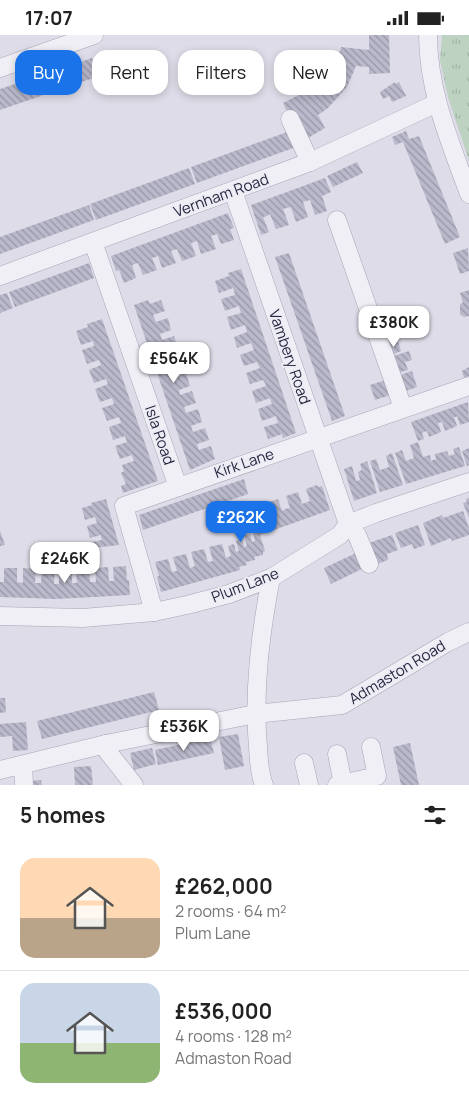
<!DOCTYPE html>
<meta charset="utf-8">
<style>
:root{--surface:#fff;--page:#f6f6f6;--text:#222;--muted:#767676;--line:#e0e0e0;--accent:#1a73e8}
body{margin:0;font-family:Manrope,sans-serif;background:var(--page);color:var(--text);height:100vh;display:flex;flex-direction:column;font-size:19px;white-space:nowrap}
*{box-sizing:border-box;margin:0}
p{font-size:16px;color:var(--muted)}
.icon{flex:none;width:28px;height:28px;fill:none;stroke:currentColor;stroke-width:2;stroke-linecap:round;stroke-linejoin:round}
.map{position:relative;height:750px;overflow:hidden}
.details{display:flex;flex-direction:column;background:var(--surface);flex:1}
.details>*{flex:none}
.guide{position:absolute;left:15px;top:15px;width:440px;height:45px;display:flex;gap:10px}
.price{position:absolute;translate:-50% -42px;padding:0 11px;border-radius:10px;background:#fff;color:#222;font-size:16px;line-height:32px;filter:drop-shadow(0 1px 2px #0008)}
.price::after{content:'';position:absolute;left:50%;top:30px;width:15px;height:11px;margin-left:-8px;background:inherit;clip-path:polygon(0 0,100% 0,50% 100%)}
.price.on{background:var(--accent);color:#fff}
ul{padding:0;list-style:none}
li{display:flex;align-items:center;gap:15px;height:125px;padding:0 20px}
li+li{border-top:1px solid var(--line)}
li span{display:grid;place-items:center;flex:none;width:140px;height:100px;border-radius:15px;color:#555}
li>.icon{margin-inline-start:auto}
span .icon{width:60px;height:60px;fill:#fffc;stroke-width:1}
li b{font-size:21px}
h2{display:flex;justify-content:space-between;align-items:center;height:60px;padding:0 20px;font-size:21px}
.chip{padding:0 18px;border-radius:15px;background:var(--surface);box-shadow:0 2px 8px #0003;font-size:18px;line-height:45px}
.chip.on{background:var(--accent);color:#fff}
.status{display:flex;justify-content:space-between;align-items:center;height:35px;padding:0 25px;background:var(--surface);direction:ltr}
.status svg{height:14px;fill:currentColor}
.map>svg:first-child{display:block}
.park{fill:url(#park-tufts)}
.building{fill:url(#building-back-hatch)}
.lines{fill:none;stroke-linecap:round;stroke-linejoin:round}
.minor-casing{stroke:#a6a5b5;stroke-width:19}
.minor{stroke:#f0eff6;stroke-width:18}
.labels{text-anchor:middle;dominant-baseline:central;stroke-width:4;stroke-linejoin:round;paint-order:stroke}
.street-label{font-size:15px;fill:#27253f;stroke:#ececf5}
</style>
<div class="status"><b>17:07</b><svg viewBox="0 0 49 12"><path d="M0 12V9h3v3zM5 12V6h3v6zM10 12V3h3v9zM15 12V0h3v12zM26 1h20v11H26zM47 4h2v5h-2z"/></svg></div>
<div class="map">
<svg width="469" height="750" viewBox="0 0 469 750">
<defs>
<pattern id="park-tufts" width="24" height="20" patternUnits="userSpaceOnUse" patternTransform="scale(1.25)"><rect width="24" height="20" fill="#bdd2c1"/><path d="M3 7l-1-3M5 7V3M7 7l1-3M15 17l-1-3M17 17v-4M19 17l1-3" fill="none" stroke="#a2b4a7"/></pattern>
<pattern id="building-back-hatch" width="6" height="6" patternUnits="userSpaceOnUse" patternTransform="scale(1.25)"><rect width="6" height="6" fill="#bab9cb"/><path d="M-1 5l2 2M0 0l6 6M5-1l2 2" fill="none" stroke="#9796a6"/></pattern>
</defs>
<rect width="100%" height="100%" fill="#dddce8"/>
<polygon class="park" points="442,0 469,0 469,126 448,62 440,25"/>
<g class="building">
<polygon points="369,0 389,0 390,38 369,39 369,32 356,31 347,52 328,73 318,80 325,93 301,107 283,68 315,52 324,43 337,25 341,12 369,15"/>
<polygon points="92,23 99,41 0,75 0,54"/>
<polygon points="395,47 396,49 399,47 406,61 392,67 389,61 383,64 380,57"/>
<polygon points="290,96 296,112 197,148 191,132"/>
<polygon points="406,96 409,104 419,101 460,202 445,209 403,107 395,110 392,102"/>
<polygon points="357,127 363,138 333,152 327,141"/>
<polygon points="189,133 195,149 96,185 90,169"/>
<polygon points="325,143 331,157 322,161 327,176 315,180 310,165 303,167 308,182 296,187 291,172 283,174 289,190 276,194 270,179 267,181 263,182 269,197 261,200 251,170"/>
<polygon points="89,170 94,185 0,219 0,202"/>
<polygon points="228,178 234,193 230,194 234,205 221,209 217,199 211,201 216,214 201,219 197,206 191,208 196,221 182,226 177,214 171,216 176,228 162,233 158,221 152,223 157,235 143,240 138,228 132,230 136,243 124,248 119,235 116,236 111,221"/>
<polygon points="468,213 469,236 460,239 453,218"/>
<polygon points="289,218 345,381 332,386 275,222"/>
<polygon points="89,228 94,243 15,272 9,257"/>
<polygon points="241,234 296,398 283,403 282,399 268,404 264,392 278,388 277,385 276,381 262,386 258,374 272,369 270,363 256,368 252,356 266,351 265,348 263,345 250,349 246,338 260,333 258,330 257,327 244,331 240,320 254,315 251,308 237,313 234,302 247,297 246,293 245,290 231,295 227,282 241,278 240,275 239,271 225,276 221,264 235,260 234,256 233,253 219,258 215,246 229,241 228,238"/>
<polygon points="469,255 469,281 464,282 460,279 460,269 463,268 460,258"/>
<polygon points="7,258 13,273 0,278 0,260"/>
<polygon points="148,265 150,269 161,265 165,276 153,280 156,287 168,283 171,295 160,299 162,305 174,301 178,313 166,317 168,324 180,320 184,331 172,335 174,342 186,338 190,351 179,355 180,360 192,356 196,368 184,372 186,378 198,374 202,387 191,391 193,397 205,393 209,405 197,409 199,415 211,411 215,424 190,435 134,270"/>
<polygon points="102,284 158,446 123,458 121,451 126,449 121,438 124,436 122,430 134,426 132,420 120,424 115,411 127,407 125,401 113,405 109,392 121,388 119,382 107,386 102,373 114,369 112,363 100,367 95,354 108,349 106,344 94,348 89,335 101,330 99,325 87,329 82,315 94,311 93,306 81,310 76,296 88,292 87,289"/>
<polygon points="398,307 401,316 391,320 388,310"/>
<polygon points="409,316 412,325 405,327 408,335 397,338 391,322"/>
<polygon points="469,332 469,341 464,343 462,336"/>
<polygon points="412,336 417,352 403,357 397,341"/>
<polygon points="389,344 394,359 375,365 370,350"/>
<polygon points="468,367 469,387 460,390 457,381 456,382 454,382 457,391 445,396 442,387 438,388 441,397 429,402 427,396 422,398 424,404 418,406 411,387"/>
<polygon points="418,407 423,422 430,420 431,426 436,424 435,419 447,416 449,421 455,419 453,414 459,412 465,431 406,449 395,418 402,415 406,426 414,423 410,410"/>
<polygon points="469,413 469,430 467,431 462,416"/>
<polygon points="392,418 403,450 380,457 370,426 376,424 380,435 389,432 386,421"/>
<polygon points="367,426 377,458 354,466 344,434 352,431 356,446 360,445 358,437 362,435 360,429"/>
<polygon points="244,444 248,459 143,495 139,480"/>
<polygon points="317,450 318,452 322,451 330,475 260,500 265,516 263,517 263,520 254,522 255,525 246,527 247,530 239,532 240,535 161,557 157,542 159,541 155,527 168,524 172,537 177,536 173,522 186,519 190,533 195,531 191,517 204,514 208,527 213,526 209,512 222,509 226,523 231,521 228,511 234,509 236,517 239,516 236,506 242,504 244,512 247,511 244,500 250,499 252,507 255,506 252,493 258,491 253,473 259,471 262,483 270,480 266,468 278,464 282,476 285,474 290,473 286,461 298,457 302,469 310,466 306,454"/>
<polygon points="469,463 469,483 463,468 467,467 466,464"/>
<polygon points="106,464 119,510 93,513 91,507 102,505 101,503 101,500 90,503 87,491 97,488 95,482 85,485 82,473 92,470 91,468"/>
<polygon points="463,476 469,493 469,500 452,506 451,503 431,511 423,488 442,480 443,483"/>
<polygon points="418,490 425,510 414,514 412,509 401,513 395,498"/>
<polygon points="0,496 5,510 0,511"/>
<polygon points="392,500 398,515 387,519 388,525 377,529 366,509"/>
<polygon points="356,518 364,533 331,549 324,533"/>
<polygon points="126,531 127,545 129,545 130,560 56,564 0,562 0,547 4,547 4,533 17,533 17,547 23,548 23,533 36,534 35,548 41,548 42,534 55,534 54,549 59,549 59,535 72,534 72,548 77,548 76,534 89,533 90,547 96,547 95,533 108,532 109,546 114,546 113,532"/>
<polygon points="154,657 159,675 42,704 37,686"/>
<polygon points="0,663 5,663 6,677 0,678"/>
<polygon points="26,687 28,715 13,716 12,701 0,702 0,689"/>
<polygon points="238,699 244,731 225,735 219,702"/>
<polygon points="210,703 214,718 158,730 155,715"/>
<polygon points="410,708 419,750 401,750 393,712"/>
<polygon points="152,713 156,729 134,735 130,718"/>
<polygon points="91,731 93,750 75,750 74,732"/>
<polygon points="41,745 42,750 30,750 30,746"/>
</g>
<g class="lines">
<defs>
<g id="minor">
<path d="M 428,0 C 428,56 450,107 469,159"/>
<polyline points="0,33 94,0"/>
<polyline points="290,84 310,127"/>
<polyline points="233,156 348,489 357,500 369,529"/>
<polyline points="337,185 403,373"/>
<polyline points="93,207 178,452"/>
<polyline points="0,241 310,127 437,68"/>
<polyline points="154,577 124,471 469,351"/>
<polyline points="0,581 83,583 154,577 187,570 229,559 271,543 340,500 348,489 376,478 469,447"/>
<polyline points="106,709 108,717 134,750"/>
<polyline points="337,719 343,749"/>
<polyline points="304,728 309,750"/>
<polyline points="23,730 24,750"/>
<polyline points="0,735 106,709 255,679 342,670 448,607 469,597"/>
<path d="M 264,750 C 259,738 259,725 258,712 C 253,656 260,599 271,543"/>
<polyline points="337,750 377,741 371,712"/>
</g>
</defs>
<use href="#minor" class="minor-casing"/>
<use href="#minor" class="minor"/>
</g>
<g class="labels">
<g class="street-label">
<text transform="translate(221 160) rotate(-20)">Vernham Road</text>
<text transform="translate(290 322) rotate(71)">Vambery Road</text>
<text transform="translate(160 400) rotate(71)">Isla Road</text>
<text transform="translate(244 428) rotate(-19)">Kirk Lane</text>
<text transform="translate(245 550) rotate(-21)">Plum Lane</text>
<text transform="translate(397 637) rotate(-31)">Admaston Road</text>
</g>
</g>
</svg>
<b class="price" style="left:394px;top:313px">£380K</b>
<b class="price" style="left:174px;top:349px">£564K</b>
<b class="price on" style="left:241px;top:508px">£262K</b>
<b class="price" style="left:65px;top:549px">£246K</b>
<b class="price" style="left:184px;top:717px">£536K</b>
<div class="guide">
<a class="chip on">Buy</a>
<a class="chip">Rent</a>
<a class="chip">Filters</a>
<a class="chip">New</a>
</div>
</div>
<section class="details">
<h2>5 homes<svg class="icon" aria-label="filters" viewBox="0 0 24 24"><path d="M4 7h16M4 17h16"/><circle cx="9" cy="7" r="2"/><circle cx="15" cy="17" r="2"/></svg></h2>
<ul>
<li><span style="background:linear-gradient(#ffd9b3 60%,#b9a48a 0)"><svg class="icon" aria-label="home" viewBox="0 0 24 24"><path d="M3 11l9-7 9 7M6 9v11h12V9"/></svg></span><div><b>£262,000</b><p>2 rooms · 64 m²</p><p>Plum Lane</p></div></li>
<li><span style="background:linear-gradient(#c9d6e8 60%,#8fb573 0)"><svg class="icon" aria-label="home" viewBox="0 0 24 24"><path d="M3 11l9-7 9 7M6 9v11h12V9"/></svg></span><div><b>£536,000</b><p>4 rooms · 128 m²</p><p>Admaston Road</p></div></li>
</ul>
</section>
